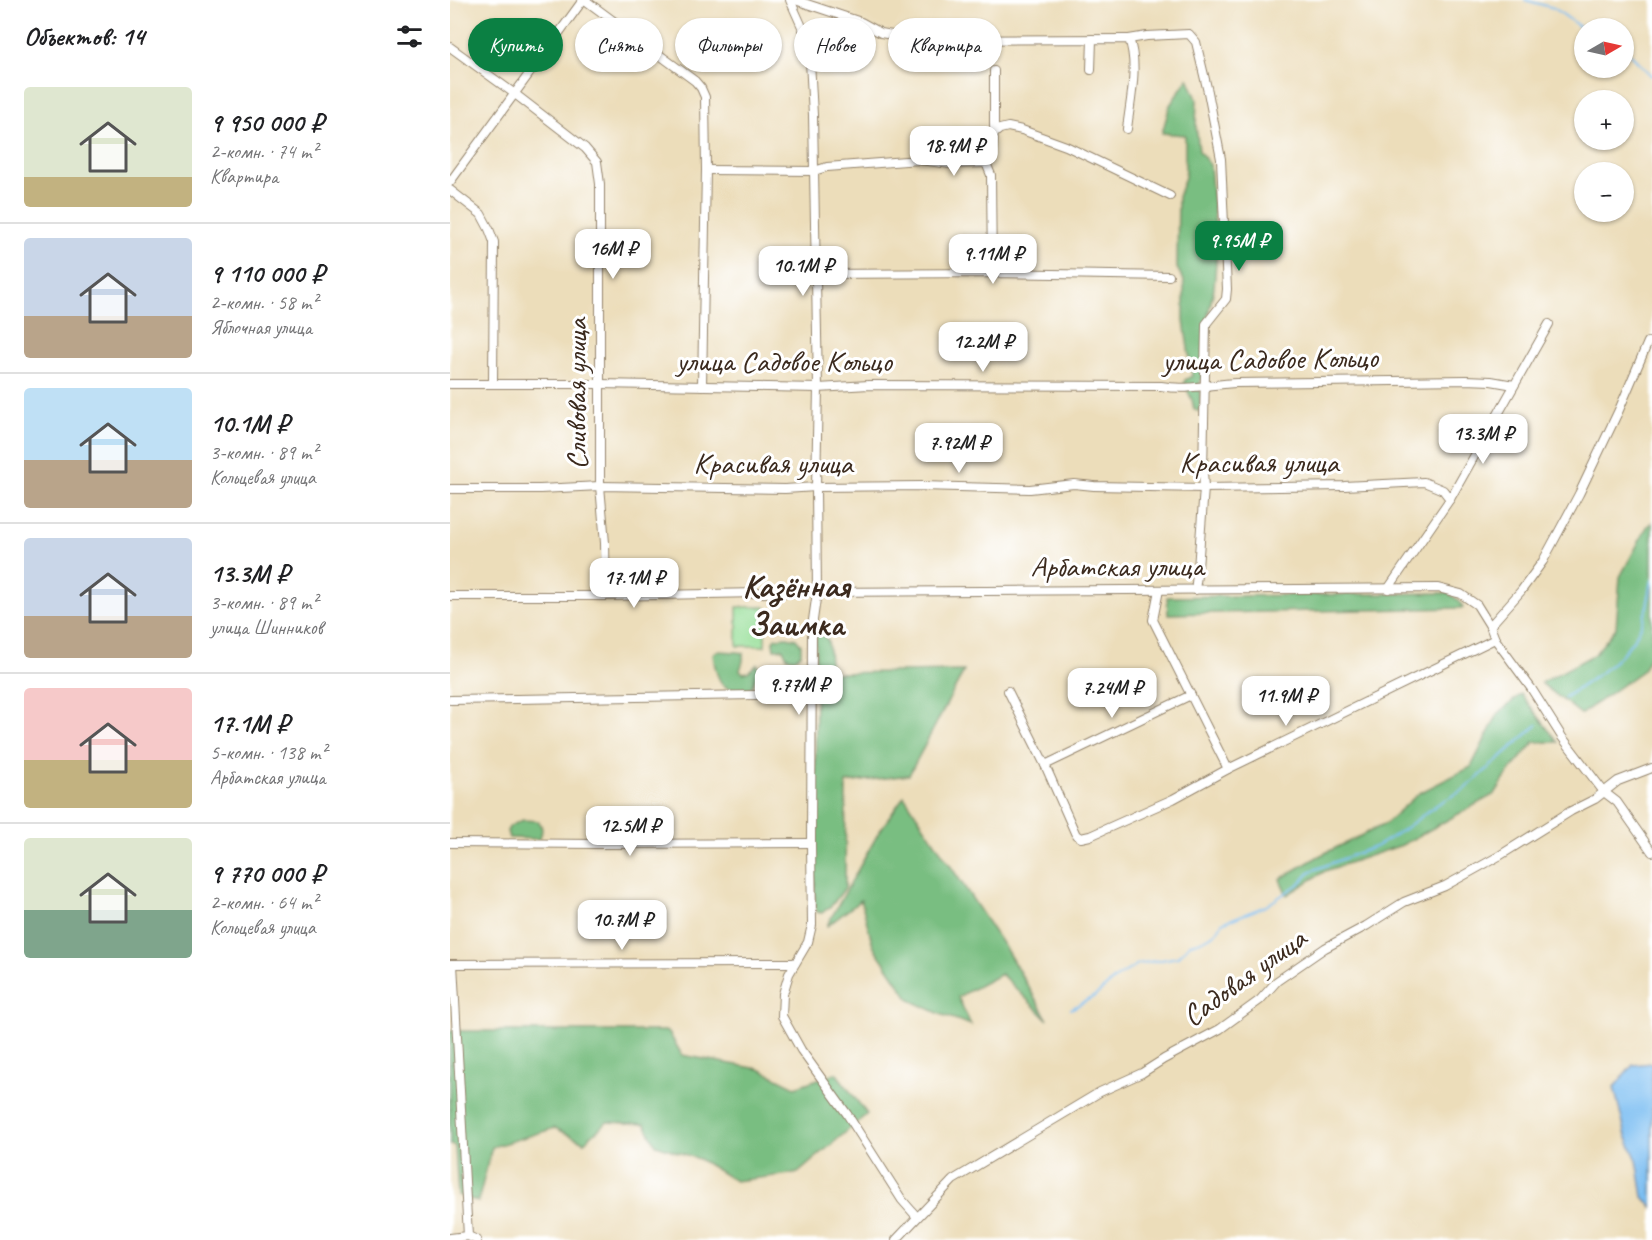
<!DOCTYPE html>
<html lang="ru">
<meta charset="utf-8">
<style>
:root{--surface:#fff;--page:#f2f2f2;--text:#202124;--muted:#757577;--line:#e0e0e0;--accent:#0b8043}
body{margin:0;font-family:Caveat,sans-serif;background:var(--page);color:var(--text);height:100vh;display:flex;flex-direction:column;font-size:22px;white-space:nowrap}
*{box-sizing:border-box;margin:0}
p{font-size:20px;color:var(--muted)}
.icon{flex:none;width:33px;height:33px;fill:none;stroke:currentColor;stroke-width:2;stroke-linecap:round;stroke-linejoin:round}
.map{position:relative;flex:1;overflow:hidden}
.panel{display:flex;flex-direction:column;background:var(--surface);width:450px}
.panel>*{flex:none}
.top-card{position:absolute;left:18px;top:18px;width:570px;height:54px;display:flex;gap:12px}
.needle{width:39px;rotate:81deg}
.fabs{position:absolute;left:1124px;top:18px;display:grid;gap:12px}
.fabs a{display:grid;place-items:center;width:60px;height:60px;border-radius:50%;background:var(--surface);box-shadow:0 2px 4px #0004;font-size:30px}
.price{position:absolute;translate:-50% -51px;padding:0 14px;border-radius:12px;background:#fff;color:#222;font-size:20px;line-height:39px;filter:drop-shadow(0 2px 3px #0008)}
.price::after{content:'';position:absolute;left:50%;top:36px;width:18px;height:14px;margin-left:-9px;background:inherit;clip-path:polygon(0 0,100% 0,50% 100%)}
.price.on{background:var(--accent);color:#fff}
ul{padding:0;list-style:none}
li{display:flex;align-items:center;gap:18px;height:150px;padding:0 24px}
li+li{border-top:2px solid var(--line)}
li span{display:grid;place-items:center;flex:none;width:168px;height:120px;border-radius:6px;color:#555}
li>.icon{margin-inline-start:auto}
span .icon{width:72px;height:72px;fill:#fffc;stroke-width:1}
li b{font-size:26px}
h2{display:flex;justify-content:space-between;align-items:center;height:72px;padding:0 24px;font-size:26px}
.chip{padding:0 21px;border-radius:27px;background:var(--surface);box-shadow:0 2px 4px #0004;font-size:21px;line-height:54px}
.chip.on{background:var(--accent);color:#fff}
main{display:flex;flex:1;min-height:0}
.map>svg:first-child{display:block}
.green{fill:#97df99;stroke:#69845c;stroke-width:1.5}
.forest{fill:#79be81;stroke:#5a7450;stroke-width:1.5}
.water{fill:#7cbef2;stroke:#5c7488;stroke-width:1.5}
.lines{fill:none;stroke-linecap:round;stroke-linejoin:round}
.stream{stroke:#7cbef2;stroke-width:2}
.minor-casing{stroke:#94846c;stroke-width:10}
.minor{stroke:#fff;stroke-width:8}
.labels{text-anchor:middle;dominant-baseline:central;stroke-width:6;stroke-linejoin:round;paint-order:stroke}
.street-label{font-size:30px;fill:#3b2a1e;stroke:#fff}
.quarter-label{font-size:33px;font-weight:bold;fill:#3b2a1e;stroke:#fff}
</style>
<main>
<section class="panel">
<h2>Объектов: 14<svg class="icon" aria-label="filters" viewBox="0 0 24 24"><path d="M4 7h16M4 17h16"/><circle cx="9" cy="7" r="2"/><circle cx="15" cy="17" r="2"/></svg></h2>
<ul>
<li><span style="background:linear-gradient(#dfe7d0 75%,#c2b280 0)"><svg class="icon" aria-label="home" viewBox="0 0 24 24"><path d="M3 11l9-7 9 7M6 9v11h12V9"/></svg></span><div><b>9 950 000 ₽</b><p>2-комн. · 74 m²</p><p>Квартира</p></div></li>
<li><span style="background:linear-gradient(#c9d6e8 65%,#b9a48a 0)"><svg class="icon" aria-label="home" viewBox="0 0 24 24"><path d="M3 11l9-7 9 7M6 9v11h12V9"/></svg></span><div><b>9 110 000 ₽</b><p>2-комн. · 58 m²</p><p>Яблочная улица</p></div></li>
<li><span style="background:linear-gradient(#bfe0f5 60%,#b9a48a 0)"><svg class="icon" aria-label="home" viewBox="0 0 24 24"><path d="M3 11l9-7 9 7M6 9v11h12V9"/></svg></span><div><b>10.1M ₽</b><p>3-комн. · 89 m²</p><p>Кольцевая улица</p></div></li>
<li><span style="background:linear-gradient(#c9d6e8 65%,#b9a48a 0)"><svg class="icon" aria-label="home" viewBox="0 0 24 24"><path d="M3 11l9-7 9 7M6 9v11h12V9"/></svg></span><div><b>13.3M ₽</b><p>3-комн. · 89 m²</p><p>улица Шинников</p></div></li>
<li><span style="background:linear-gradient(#f6c9c9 60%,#c2b280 0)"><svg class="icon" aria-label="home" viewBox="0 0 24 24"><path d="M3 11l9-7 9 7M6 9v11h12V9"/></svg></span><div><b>17.1M ₽</b><p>5-комн. · 138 m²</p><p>Арбатская улица</p></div></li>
<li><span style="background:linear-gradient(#dfe7d0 60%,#7fa58c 0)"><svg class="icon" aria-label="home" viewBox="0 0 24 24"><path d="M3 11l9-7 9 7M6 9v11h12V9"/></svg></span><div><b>9 770 000 ₽</b><p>2-комн. · 64 m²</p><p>Кольцевая улица</p></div></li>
</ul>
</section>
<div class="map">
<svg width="1202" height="1240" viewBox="0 0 1202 1240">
<rect width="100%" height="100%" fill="#fff"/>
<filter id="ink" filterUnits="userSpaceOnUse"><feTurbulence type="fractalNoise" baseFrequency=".0167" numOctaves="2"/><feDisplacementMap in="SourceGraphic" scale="12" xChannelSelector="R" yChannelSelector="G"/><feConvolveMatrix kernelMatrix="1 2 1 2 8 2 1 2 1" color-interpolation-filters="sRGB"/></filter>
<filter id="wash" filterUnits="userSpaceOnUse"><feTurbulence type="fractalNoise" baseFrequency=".008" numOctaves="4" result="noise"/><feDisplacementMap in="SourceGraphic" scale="24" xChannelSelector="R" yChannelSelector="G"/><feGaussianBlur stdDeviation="1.35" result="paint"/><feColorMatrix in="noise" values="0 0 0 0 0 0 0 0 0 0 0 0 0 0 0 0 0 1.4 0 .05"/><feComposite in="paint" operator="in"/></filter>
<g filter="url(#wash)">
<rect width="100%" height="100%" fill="#ecddba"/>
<rect class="green" x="287" y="607" width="28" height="39"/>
<g class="forest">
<polygon points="738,78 747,99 746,126 749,151 760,165 767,249 764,288 756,324 753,377 750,381 750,411 747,411 744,409 742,400 734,383 735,380 742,376 734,321 734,281 727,268 728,197 735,177 735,135 712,133 720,105"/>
<polygon points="1202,522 1202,653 1193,670 1131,714 1091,683 1145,654 1166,628 1170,577 1197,527"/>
<polygon points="998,593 1008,600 1013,608 718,614 717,597"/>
<polygon points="366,630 378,640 381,673 514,671 459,775 396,783 395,888 382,905 372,913 367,912 365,908"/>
<polygon points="337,637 346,639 351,645 351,654 344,659 337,657 333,649 324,649 323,642 325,638"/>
<path d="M 267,651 L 287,652 L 293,653 L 293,661 L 290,670 L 293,673 L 298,672 L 307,664 L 310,670 L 301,688 C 272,696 266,680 263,654 Z"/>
<path d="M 354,661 L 357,662 C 360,669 359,678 357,685 L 353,687 L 320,685 C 318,665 325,670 339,667 C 344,665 349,663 354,661 Z"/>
<polygon points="1071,694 1108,742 1084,742 1059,772 1045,794 952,845 875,871 837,895 830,879 869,856 935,824 969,793 1021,767 1048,714"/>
<polygon points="454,796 557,951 598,1020 551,974 508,997 521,1025 490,1014 460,1000 423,946 411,900 376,927 429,832"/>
<path d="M 73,820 L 88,821 C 93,826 93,833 89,839 L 59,838 L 57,831 L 60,826 Z"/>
<polygon points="0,1031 218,1031 232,1055 309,1069 345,1087 386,1073 417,1114 348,1173 285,1181 249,1159 206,1145 195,1124 157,1122 134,1142 105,1128 42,1147 28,1202 8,1195 5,1146 0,1145"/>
</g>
<polygon class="water" points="1202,1063 1202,1207 1193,1197 1187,1160 1176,1136 1164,1087 1183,1065"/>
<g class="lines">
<g class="stream">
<polyline points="1075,0 1104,8 1134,30"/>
<polyline points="1173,47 1202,76"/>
<path d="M 1114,698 C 1142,679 1173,661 1189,630 C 1197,615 1199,595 1202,580"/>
<path d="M 621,1009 L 645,996 L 666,978 L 688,964 L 728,957 L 740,944 C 751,942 768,935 772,923 L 816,906 L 850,883 L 861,871 L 927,846 L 953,830 L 988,804 L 1015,789 L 1087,725"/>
</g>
</g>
</g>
<g filter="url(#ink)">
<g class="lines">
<defs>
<g id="minor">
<polyline points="135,0 245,81 251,88 255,97 256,170 252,386"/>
<polyline points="340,0 353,29 360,61 363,115 368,388 366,487 367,592 362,627 361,843 362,925 358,942 339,974 333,994 332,1016 351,1050 397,1114 452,1200 467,1217"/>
<path d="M 345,0 L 411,22 L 431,33 L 469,40 L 679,39 C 689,65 680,102 677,129"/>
<polyline points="679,39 697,36 739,34 746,42 758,92 771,159 777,289 776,299 756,324 753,471 754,488 748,568 745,590"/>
<polyline points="0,47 65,94 135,148 147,162 150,184 150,486 155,543 156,596"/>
<polyline points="641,70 642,39"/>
<polyline points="544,134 544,71"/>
<polyline points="536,163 541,175 542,273"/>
<polyline points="256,170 364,171 377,167 469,160 501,164 536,163 542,152 544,134 550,129 558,127 572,130 616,146 720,196"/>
<polyline points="0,182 133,0"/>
<polyline points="0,190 31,214 39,229 44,242 43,384"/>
<polyline points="366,274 542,273 719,276"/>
<path d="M 0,384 L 150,384 L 368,388 L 419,385 L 711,386 C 737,391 761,384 787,383 L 1016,380 L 1041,381 L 1064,385"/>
<polyline points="0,489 90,489 150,486 335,489 366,487 471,486 580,489 624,484 644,486 754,488 894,486 974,482 993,490 1000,499"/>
<polyline points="938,589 1000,499 1099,324"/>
<polyline points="709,590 703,620 778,769"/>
<polyline points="0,596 156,596 367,592 988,588 1011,594 1027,605 1040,626 1045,639 1081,688 1112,737 1154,792 1167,802 1202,852"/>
<polyline points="1040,626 1071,591 1093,561 1129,494 1169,410 1198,342"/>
<polyline points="558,691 595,765 626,835 631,838 640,836 723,799 778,769 1045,639"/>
<polyline points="0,700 362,694"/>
<polyline points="595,765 741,695"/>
<polyline points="0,843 147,844 361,843"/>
<polyline points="0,964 345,963"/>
<polyline points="3,964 18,1236"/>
<polyline points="0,1238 18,1236 27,1240"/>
<polyline points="446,1240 503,1180 650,1092 692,1073 714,1059 770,1029 810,1000 827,981 875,948 916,926 954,902 995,886 1049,856 1121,811 1145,799 1168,781 1202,768"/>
</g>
</defs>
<use href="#minor" class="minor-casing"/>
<use href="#minor" class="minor"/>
</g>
</g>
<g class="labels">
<g class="street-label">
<text transform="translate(820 359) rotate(-1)">улица Садовое Кольцо</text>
<text x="334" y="361">улица Садовое Кольцо</text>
<text transform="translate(126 394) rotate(-90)">Сливовая улица</text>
<text x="809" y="462">Красивая улица</text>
<text x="323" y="463">Красивая улица</text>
<text x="667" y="566">Арбатская улица</text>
<text transform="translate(794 977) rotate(-36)">Садовая улица</text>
</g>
<g class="quarter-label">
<text x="346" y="586">Казённая<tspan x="346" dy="38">Заимка</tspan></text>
</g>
</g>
</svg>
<div class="fabs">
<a><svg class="needle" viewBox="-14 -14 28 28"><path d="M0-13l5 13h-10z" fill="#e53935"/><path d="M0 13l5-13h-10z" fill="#757577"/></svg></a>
<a>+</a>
<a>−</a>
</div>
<b class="price" style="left:504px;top:177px">18.9M ₽</b>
<b class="price on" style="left:789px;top:272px">9.95M ₽</b>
<b class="price" style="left:163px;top:280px">16M ₽</b>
<b class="price" style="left:543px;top:285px">9.11M ₽</b>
<b class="price" style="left:353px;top:297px">10.1M ₽</b>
<b class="price" style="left:533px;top:373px">12.2M ₽</b>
<b class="price" style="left:1033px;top:465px">13.3M ₽</b>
<b class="price" style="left:509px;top:474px">7.92M ₽</b>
<b class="price" style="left:184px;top:609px">17.1M ₽</b>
<b class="price" style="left:349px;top:716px">9.77M ₽</b>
<b class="price" style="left:662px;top:719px">7.24M ₽</b>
<b class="price" style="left:836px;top:727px">11.9M ₽</b>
<b class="price" style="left:180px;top:857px">12.5M ₽</b>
<b class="price" style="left:172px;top:951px">10.7M ₽</b>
<div class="top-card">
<a class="chip on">Купить</a>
<a class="chip">Снять</a>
<a class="chip">Фильтры</a>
<a class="chip">Новое</a>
<a class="chip">Квартира</a>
</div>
</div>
</main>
